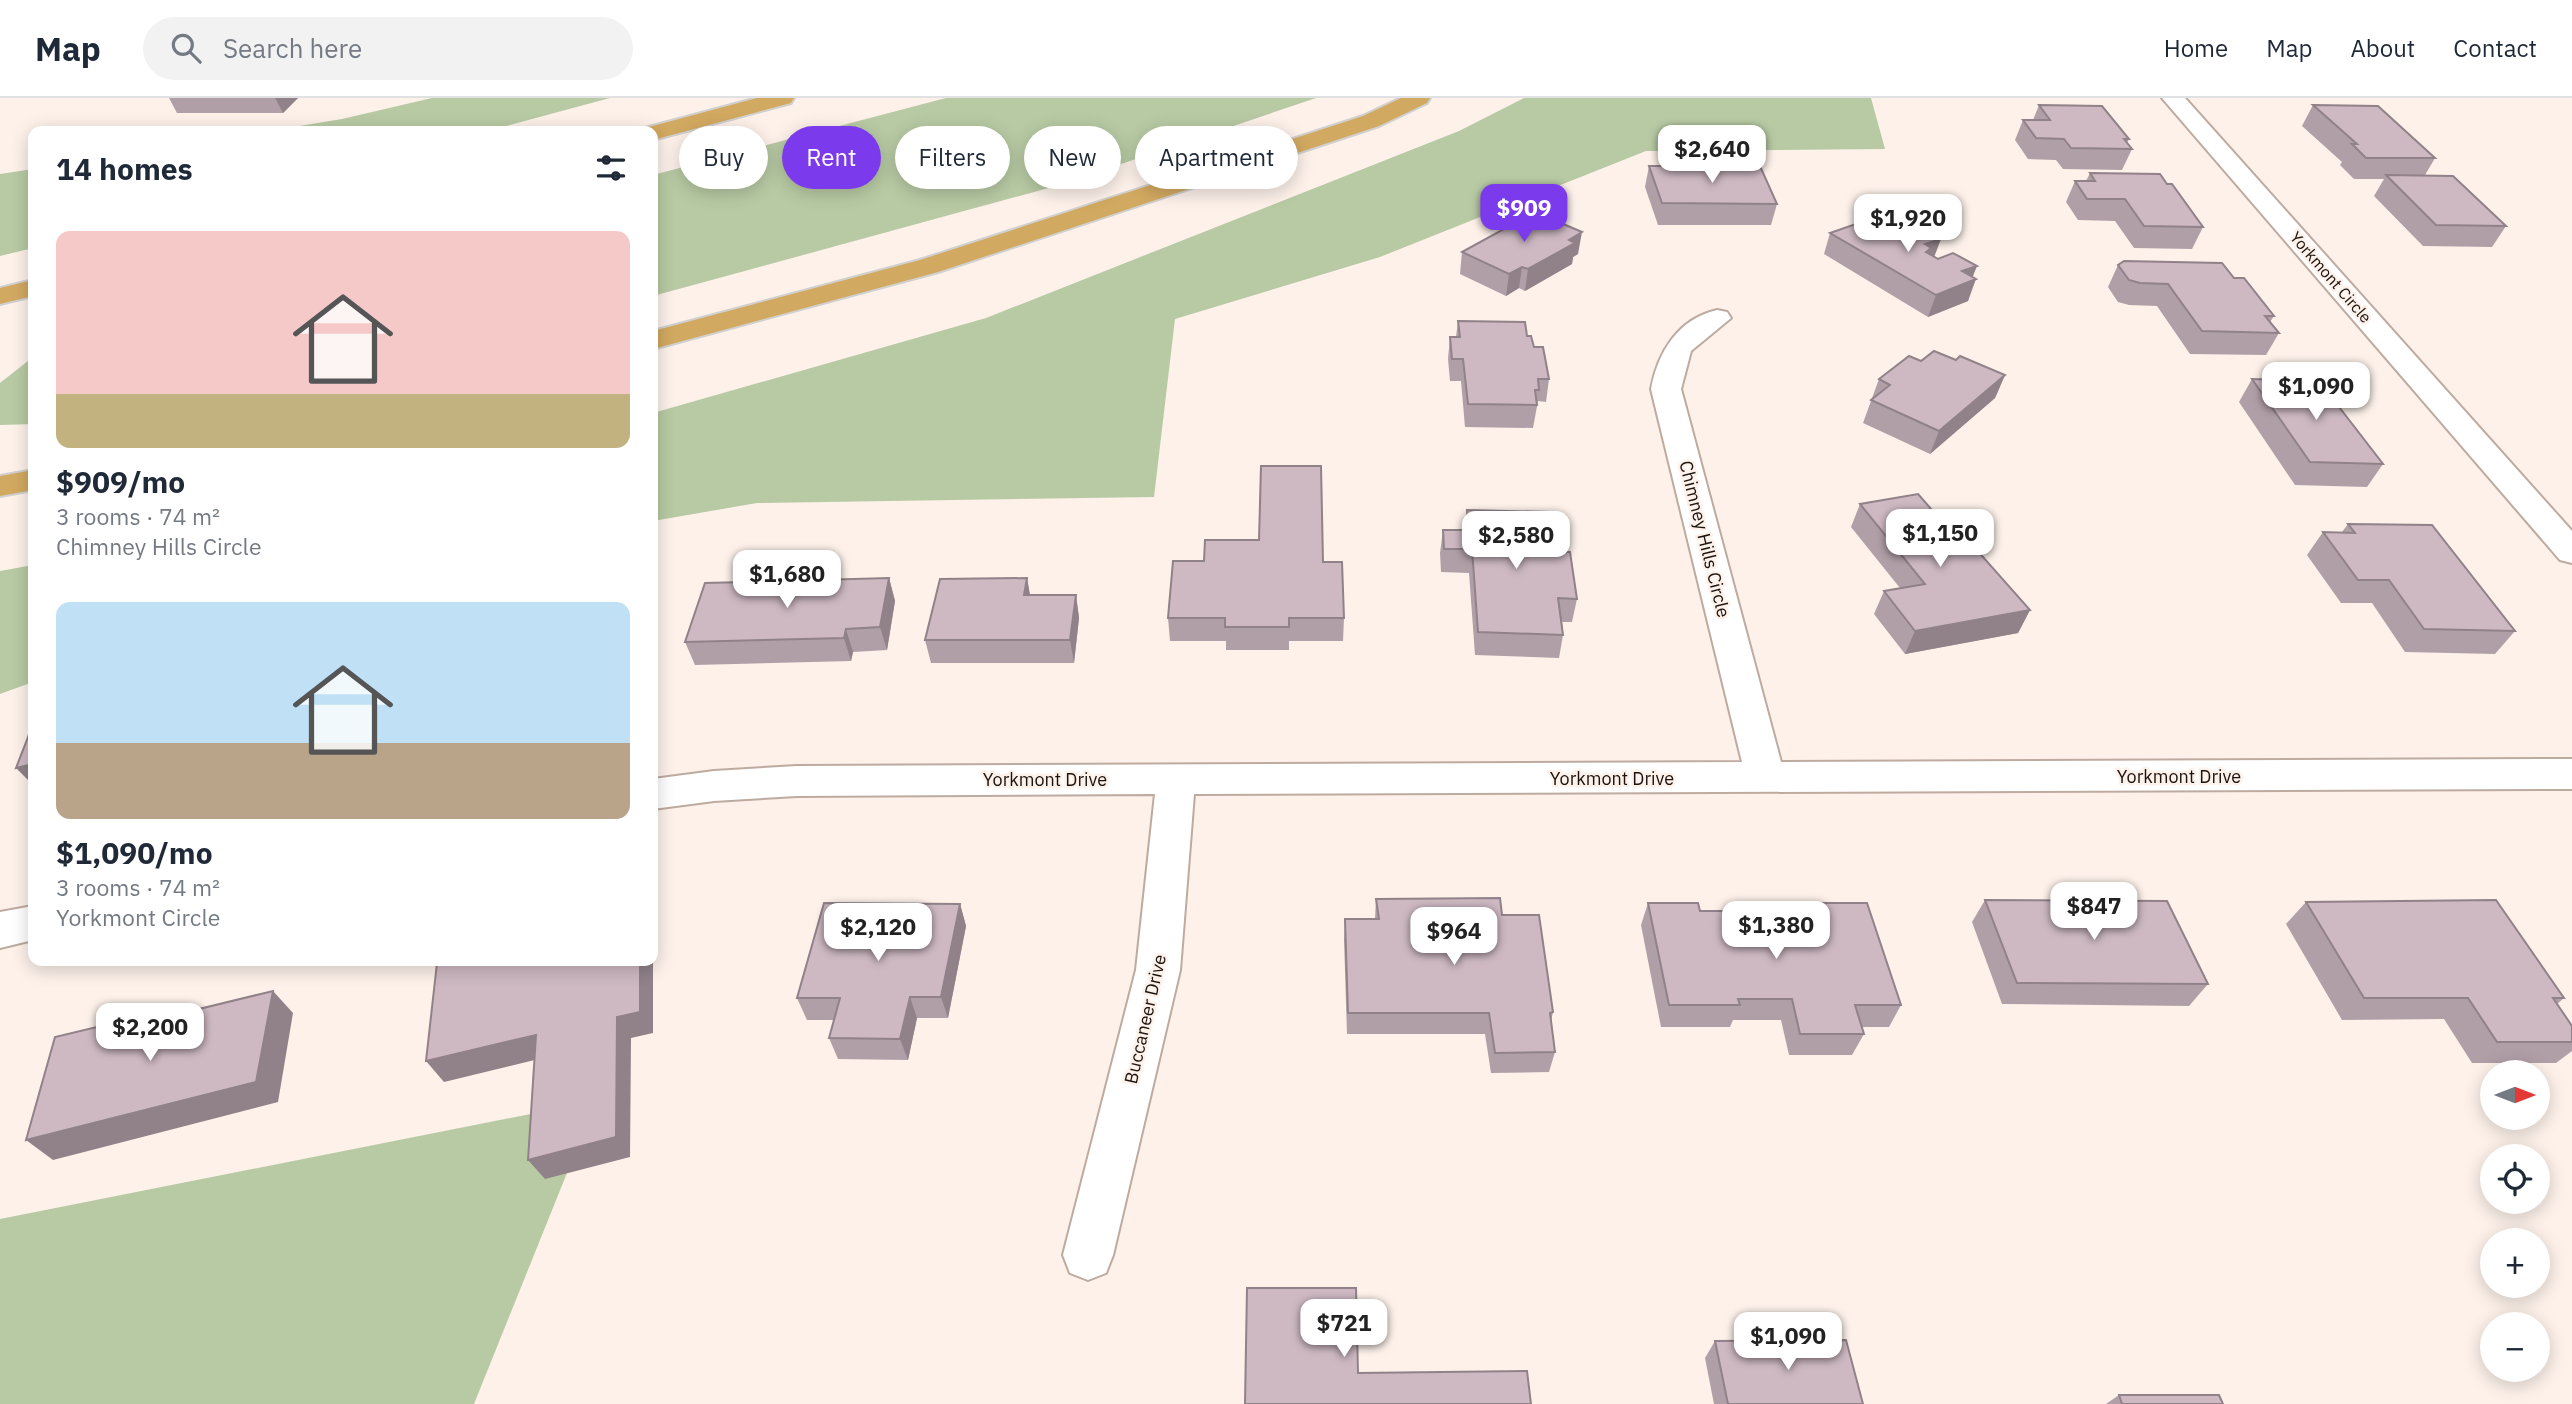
<!DOCTYPE html>
<meta charset="utf-8">
<style>
:root{--surface:#fff;--page:#f2f2f3;--text:#1f2937;--muted:#747a83;--line:#e0e1e3;--accent:#7c3aed}
body{margin:0;font-family:"IBM Plex Sans",sans-serif;background:var(--page);color:var(--text);height:100vh;display:flex;flex-direction:column;font-size:26px;white-space:nowrap}
*{box-sizing:border-box;margin:0}
p{font-size:23px;color:var(--muted)}
.icon{flex:none;width:38px;height:38px;fill:none;stroke:currentColor;stroke-width:2;stroke-linecap:round;stroke-linejoin:round}
.map{position:relative;flex:1;overflow:hidden}
.panel{position:absolute;left:28px;top:28px;width:630px;height:840px;display:flex;flex-direction:column;background:var(--surface);border-radius:14px;box-shadow:0 4px 18px #0003}
.panel>*{flex:none}
.hud{position:absolute;left:679px;top:28px;width:665px;height:63px;display:flex;gap:14px}
.needle{width:46px;rotate:90deg}
.tools{position:absolute;left:2480px;top:962px;display:grid;gap:14px}
.tools a{display:grid;place-items:center;width:70px;height:70px;border-radius:50%;background:var(--surface);box-shadow:0 4px 18px #0003;font-size:35px}
.price{position:absolute;translate:-50% -60px;padding:0 16px;border-radius:14px;background:#fff;color:#222;font-size:23px;line-height:46px;filter:drop-shadow(0 2px 4px #0008)}
.price::after{content:'';position:absolute;left:50%;top:42px;width:21px;height:16px;margin-left:-10px;background:inherit;clip-path:polygon(0 0,100% 0,50% 100%)}
.price.current{background:var(--accent);color:#fff}
ul{padding:0;list-style:none}
li{display:grid;align-content:center;gap:14px;height:371px;padding:0 28px}
li span{display:grid;place-items:center;height:217px;border-radius:14px;color:#555}
li>.icon{margin-inline-start:auto}
span .icon{width:126px;height:126px;fill:#fffc;stroke-width:1}
li b{font-size:30px}
h2{display:flex;justify-content:space-between;align-items:center;height:84px;padding:0 28px;font-size:30px}
.pill{padding:0 24px;border-radius:32px;background:var(--surface);box-shadow:0 4px 18px #0003;font-size:24px;line-height:63px}
.pill.current{background:var(--accent);color:#fff}
header{display:flex;align-items:center;gap:42px;box-sizing:border-box;height:98px;padding:0 35px;background:var(--surface);border-bottom:2px solid var(--line)}
header strong{font-size:33px}
nav{display:flex;gap:38px;margin-inline-start:auto;font-size:24px}
.search{width:490px;height:63px;background:var(--page);display:flex;align-items:center;gap:18px;box-sizing:border-box;padding:0 24px;border-radius:38px;color:var(--muted);font-size:26px}
.map>svg:first-child{display:block}
.forest{fill:#b8caa4}
.lines{fill:none;stroke-linecap:round;stroke-linejoin:round}
.minor-casing{stroke:#beaba0;stroke-width:4}
.highway-casing{stroke:#d1d0cf;stroke-width:4}
.minor{fill:#fff;fill-rule:evenodd}
.highway{fill:#d2a960;fill-rule:evenodd}
.wall{fill:#b19fa7}
.shaded-wall{fill:#908288}
.building{fill:#ceb9c2;stroke:#908288;stroke-width:2}
.labels{text-anchor:middle;dominant-baseline:central;stroke-width:5;stroke-linejoin:round;paint-order:stroke}
.far-street-label{font-size:16px;fill:#1a130f;stroke:#fdf1ea}
.street-label{font-size:18px;fill:#1a130f;stroke:#fdf1ea}
</style>
<header>
<strong>Map</strong>
<div class="search"><svg class="icon" aria-label="search" viewBox="0 0 24 24"><circle cx="10" cy="10" r="6"/><path d="M15 15l6 6"/></svg>Search here</div>
<nav><a>Home</a><a>Map</a><a>About</a><a>Contact</a></nav>
</header>
<div class="map">
<svg width="2572" height="1306" viewBox="0 0 2572 1306">
<rect width="100%" height="100%" fill="#fdf1ea"/>
<g class="forest">
<polygon points="432,0 610,0 488,33 269,33 342,21"/>
<polygon points="946,0 1316,0 1056,88 653,198 653,77"/>
<polygon points="1524,0 1871,0 1885,51 1646,53 1380,159 1175,221 1154,399 757,405 653,423 653,315 986,220 1459,33"/>
<polygon points="33,71 33,150 0,158 0,76"/>
<polygon points="33,259 33,326 0,327 0,285"/>
<polygon points="33,467 33,584 0,596 0,473"/>
<polygon points="596,1003 474,1306 0,1306 0,1121"/>
</g>
<g class="lines">
<defs>
<g id="minor">
<polygon points="2162,0 2185,0 2572,433 2572,465 2560,462"/>
<path d="M 1717,212 L 1727,214 L 1731,220 L 1691,253 L 1681,291 L 1781,664 L 2572,661 L 2572,691 L 1194,696 L 1180,872 L 1113,1157 L 1106,1175 L 1088,1182 L 1070,1175 L 1063,1157 L 1136,872 L 1155,696 L 797,698 L 714,703 L 653,711 L 653,681 L 714,673 L 797,668 L 1742,664 L 1651,291 C 1658,254 1678,221 1717,212 Z"/>
<polygon points="33,808 33,842 0,850 0,814"/>
</g>
<g id="highway">
<polygon points="757,0 794,0 791,5 653,42 653,33 642,33 645,30"/>
<polygon points="1401,0 1430,0 1427,5 1379,28 938,174 653,251 653,233 920,162 1363,18"/>
<polygon points="33,182 33,198 0,206 0,190"/>
<polygon points="33,372 33,392 0,398 0,378"/>
</g>
</defs>
<use href="#minor" class="minor-casing"/>
<use href="#highway" class="highway-casing"/>
<use href="#minor" class="minor"/>
<use href="#highway" class="highway"/>
</g>
<g class="wall">
<polygon points="169,0 298,0 283,15 177,15"/>
<polygon points="2039,7 2129,41 2127,45 2132,51 2122,72 2063,71 2056,62 2028,61 2015,42 2023,22 2033,22"/>
<polygon points="2313,7 2435,60 2425,77 2506,128 2492,149 2423,148 2374,98 2384,81 2354,81 2340,67 2342,64 2302,28"/>
<polygon points="1649,68 1777,106 1771,127 1658,127 1645,89"/>
<polygon points="2090,75 2203,129 2192,151 2134,150 2115,123 2078,122 2066,104 2075,83 2086,83"/>
<polygon points="1830,135 1934,158 1972,179 1968,203 1928,219 1824,156"/>
<polygon points="1462,154 1578,156 1573,159 1572,166 1525,193 1519,190 1506,198 1460,176"/>
<polygon points="2118,167 2234,180 2274,218 2270,224 2279,235 2266,257 2190,256 2157,208 2129,207 2118,204 2108,189"/>
<polygon points="1458,223 1527,238 1534,249 1549,281 1546,304 1538,303 1533,330 1465,329 1461,283 1450,283 1448,261 1450,239 1456,239"/>
<polygon points="1956,262 2005,277 1995,300 1930,356 1863,325 1879,281 1921,263"/>
<polygon points="2252,281 2383,366 2367,389 2295,387 2239,304"/>
<polygon points="1860,406 2030,512 2018,535 1905,556 1874,516 1884,493 1900,490 1851,429"/>
<polygon points="1467,412 1555,454 1577,501 1572,524 1562,524 1563,537 1559,560 1475,557 1469,475 1441,474 1440,455 1443,432 1465,432"/>
<polygon points="2348,426 2515,533 2495,556 2405,554 2372,505 2341,505 2307,457 2323,434 2342,434"/>
<polygon points="1259,442 1323,464 1344,520 1343,543 1289,543 1289,552 1226,552 1226,543 1170,543 1168,520 1204,463"/>
<polygon points="889,480 895,503 887,552 853,554 851,563 695,567 685,544"/>
<polygon points="1027,480 1030,497 1076,497 1079,520 1074,565 931,565 925,542"/>
<polygon points="1376,801 1502,817 1553,914 1551,923 1555,954 1549,974 1491,975 1485,936 1347,936 1344,842 1345,821 1375,821"/>
<polygon points="1985,802 2208,886 2189,908 2002,906 1972,824"/>
<polygon points="2306,804 2564,900 2557,906 2572,928 2572,953 2556,965 2472,965 2444,921 2342,922 2286,826"/>
<polygon points="1648,805 1700,813 1811,813 1814,805 1901,907 1889,929 1861,929 1864,936 1852,957 1789,957 1781,922 1733,922 1730,929 1661,929 1641,827"/>
<polygon points="960,806 966,828 948,920 917,920 908,962 838,961 829,940 834,922 807,922 797,900"/>
<polygon points="1715,1243 1863,1306 1714,1306 1705,1260"/>
<polygon points="2119,1297 2223,1306 2106,1306"/>
</g>
<g class="shaded-wall">
<polygon points="275,0 298,0 283,15"/>
<polygon points="1582,134 1578,156 1573,159 1572,166 1525,193 1528,171 1569,142"/>
<polygon points="1941,141 1933,162 1923,172 1925,146"/>
<polygon points="1977,168 1971,183 1976,181 1968,203 1928,219 1936,197 1962,173"/>
<polygon points="1522,169 1519,190 1506,198 1509,176"/>
<polygon points="2005,277 1995,300 1930,356 1939,333"/>
<polygon points="889,480 895,503 887,552 880,529"/>
<polygon points="1027,480 1031,503 1024,497"/>
<polygon points="1076,497 1079,520 1074,565 1070,542"/>
<polygon points="2030,512 2018,535 1905,556 1915,533"/>
<polygon points="846,531 853,554 851,563 844,540"/>
<polygon points="33,666 33,687 16,670"/>
<polygon points="960,806 966,828 948,920 941,899"/>
<polygon points="640,863 653,863 653,935 631,940 630,1059 545,1081 528,1062 617,919"/>
<polygon points="273,893 293,915 278,1004 53,1062 26,1042"/>
<polygon points="910,899 917,920 908,962 900,941"/>
<polygon points="172,911 195,932 170,918"/>
<polygon points="536,937 551,958 444,984 426,963"/>
</g>
<g class="building">
<polygon points="2039,7 2102,8 2129,41 2124,41 2132,51 2071,50 2064,41 2036,40 2023,22 2050,22"/>
<polygon points="2313,7 2378,8 2435,60 2366,60 2352,46 2357,46"/>
<polygon points="1649,68 1760,68 1777,106 1662,105"/>
<polygon points="2090,75 2160,76 2167,86 2172,86 2203,129 2144,128 2125,101 2087,101 2075,83 2095,83"/>
<polygon points="2386,77 2453,78 2506,128 2436,127"/>
<polygon points="1535,114 1582,134 1569,142 1575,145 1528,171 1522,169 1509,176 1462,154"/>
<polygon points="1873,120 1896,132 1914,126 1941,141 1925,146 1931,150 1926,154 1938,161 1953,155 1977,168 1962,173 1976,181 1936,197 1830,135"/>
<polygon points="2124,163 2222,165 2234,180 2244,180 2274,218 2265,218 2279,235 2202,233 2168,186 2140,185 2129,182 2118,167"/>
<polygon points="1458,223 1525,224 1527,238 1531,238 1534,249 1543,249 1549,281 1538,281 1539,292 1535,292 1537,307 1468,306 1463,261 1452,261 1450,239 1460,239"/>
<polygon points="1934,253 1956,262 1960,258 2005,277 1939,333 1871,302 1890,287 1879,281 1909,258 1921,263"/>
<polygon points="2252,281 2319,283 2383,366 2310,364"/>
<polygon points="1261,368 1321,368 1323,464 1342,464 1344,520 1289,520 1289,529 1225,529 1225,520 1168,520 1173,463 1204,463 1205,442 1259,442"/>
<polygon points="1918,396 1959,443 1968,442 2030,512 1915,533 1884,493 1925,486 1860,406"/>
<polygon points="1467,412 1550,414 1555,454 1570,454 1577,501 1558,500 1563,537 1478,534 1472,451 1444,451 1443,432 1468,432"/>
<polygon points="2348,426 2432,427 2515,533 2424,531 2389,482 2358,482 2323,434 2355,435"/>
<polygon points="889,480 880,529 846,531 844,540 685,544 705,485"/>
<polygon points="1027,480 1024,497 1076,497 1070,542 925,542 940,481"/>
<polygon points="30,634 33,634 33,666 16,670"/>
<polygon points="1500,800 1502,817 1539,817 1553,914 1550,915 1555,954 1495,955 1489,915 1348,915 1345,821 1379,821 1376,801"/>
<polygon points="1985,802 2167,803 2208,886 2017,885"/>
<polygon points="2496,802 2564,900 2553,900 2572,928 2572,944 2497,944 2468,900 2364,900 2306,804"/>
<polygon points="824,805 960,806 941,899 910,899 900,941 829,940 840,900 797,900"/>
<polygon points="1648,805 1698,805 1700,813 1815,813 1814,805 1867,805 1901,907 1855,907 1864,936 1800,936 1792,901 1738,901 1740,907 1669,907"/>
<polygon points="447,863 640,863 640,914 617,919 616,1039 528,1062 536,937 426,963 437,865"/>
<polygon points="273,893 256,984 26,1042 55,939 172,911 170,918"/>
<polygon points="1247,1190 1356,1190 1358,1275 1527,1273 1531,1306 1245,1306"/>
<polygon points="1846,1242 1863,1306 1728,1306 1715,1243"/>
<polygon points="2119,1297 2219,1297 2223,1306 2122,1306"/>
</g>
<g class="labels">
<g class="far-street-label">
<text transform="translate(2331 179) rotate(49)">Yorkmont Circle</text>
</g>
<g class="street-label">
<text transform="translate(1705 441) rotate(76)">Chimney Hills Circle</text>
<text x="2179" y="678">Yorkmont Drive</text>
<text x="1612" y="680">Yorkmont Drive</text>
<text x="1045" y="681">Yorkmont Drive</text>
<text transform="translate(1145 921) rotate(-77)">Buccaneer Drive</text>
</g>
</g>
</svg>
<div class="tools">
<a><svg class="needle" viewBox="-14 -14 28 28"><path d="M0-13l5 13h-10z" fill="#e53935"/><path d="M0 13l5-13h-10z" fill="#747a83"/></svg></a>
<a><svg class="icon" aria-label="locate" viewBox="0 0 24 24"><circle cx="12" cy="12" r="6"/><path d="M12 2v4M12 18v4M2 12h4M18 12h4"/></svg></a>
<a>+</a>
<a>−</a>
</div>
<b class="price" style="left:1712px;top:87px">$2,640</b>
<b class="price current" style="left:1524px;top:146px">$909</b>
<b class="price" style="left:1908px;top:156px">$1,920</b>
<b class="price" style="left:2316px;top:324px">$1,090</b>
<b class="price" style="left:1940px;top:471px">$1,150</b>
<b class="price" style="left:1516px;top:473px">$2,580</b>
<b class="price" style="left:787px;top:512px">$1,680</b>
<b class="price" style="left:2094px;top:844px">$847</b>
<b class="price" style="left:1776px;top:863px">$1,380</b>
<b class="price" style="left:878px;top:865px">$2,120</b>
<b class="price" style="left:1454px;top:869px">$964</b>
<b class="price" style="left:150px;top:965px">$2,200</b>
<b class="price" style="left:1344px;top:1261px">$721</b>
<b class="price" style="left:1788px;top:1274px">$1,090</b>
<div class="hud">
<a class="pill">Buy</a>
<a class="pill current">Rent</a>
<a class="pill">Filters</a>
<a class="pill">New</a>
<a class="pill">Apartment</a>
</div>
<section class="panel">
<h2>14 homes<svg class="icon" aria-label="filters" viewBox="0 0 24 24"><path d="M4 7h16M4 17h16"/><circle cx="9" cy="7" r="2"/><circle cx="15" cy="17" r="2"/></svg></h2>
<ul>
<li><span style="background:linear-gradient(#f6c9c9 75%,#c2b280 0)"><svg class="icon" aria-label="home" viewBox="0 0 24 24"><path d="M3 11l9-7 9 7M6 9v11h12V9"/></svg></span><div><b>$909/mo</b><p>3 rooms · 74 m²</p><p>Chimney Hills Circle</p></div></li>
<li><span style="background:linear-gradient(#bfe0f5 65%,#b9a48a 0)"><svg class="icon" aria-label="home" viewBox="0 0 24 24"><path d="M3 11l9-7 9 7M6 9v11h12V9"/></svg></span><div><b>$1,090/mo</b><p>3 rooms · 74 m²</p><p>Yorkmont Circle</p></div></li>
</ul>
</section>
</div>
